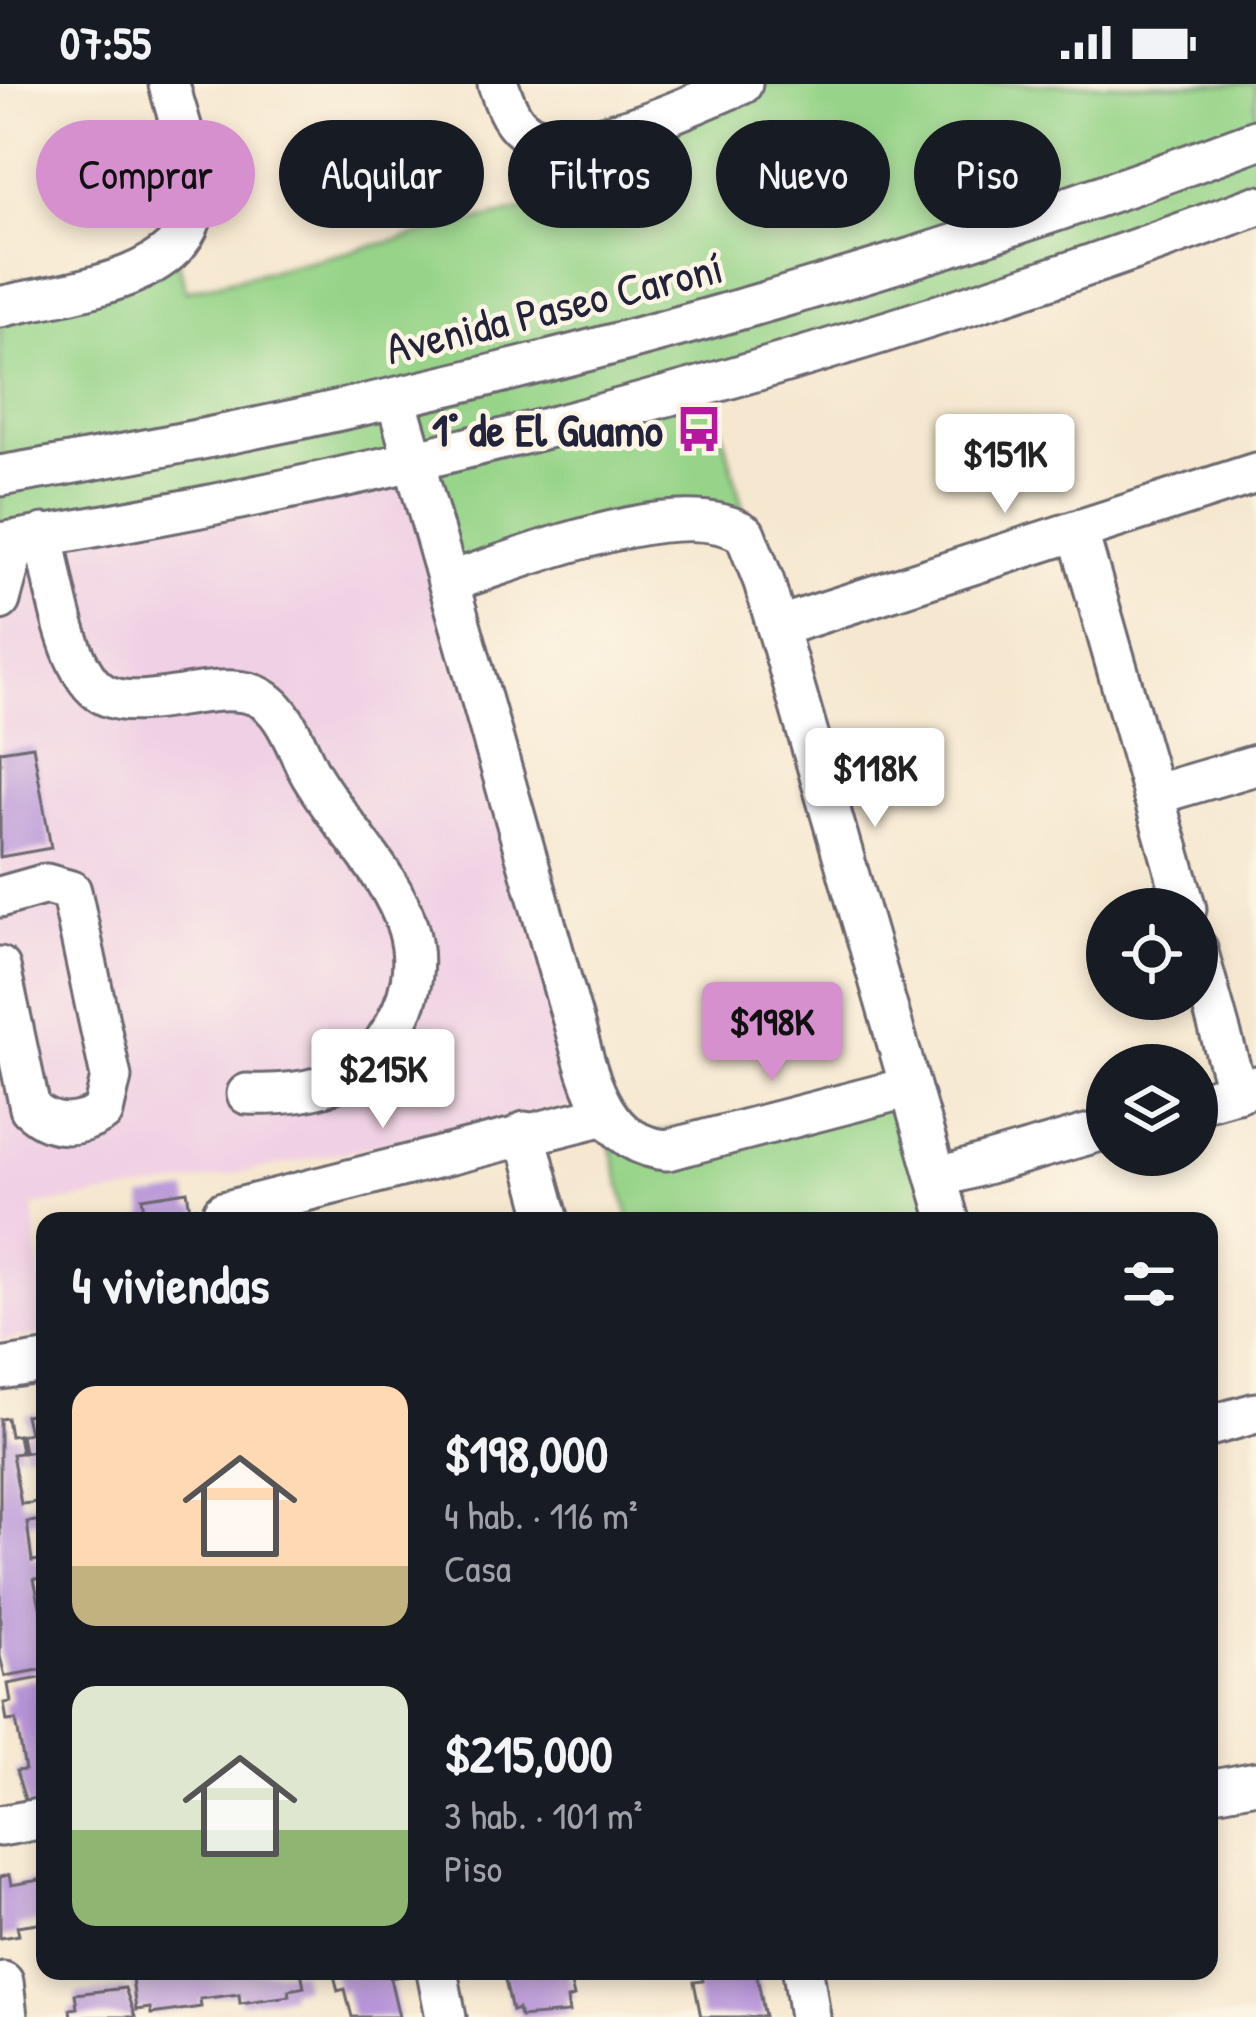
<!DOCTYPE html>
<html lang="es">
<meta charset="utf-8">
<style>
:root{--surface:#171b24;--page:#20242c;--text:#f1f3f6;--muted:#9ea1a6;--accent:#d690ce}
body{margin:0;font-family:"Patrick Hand",sans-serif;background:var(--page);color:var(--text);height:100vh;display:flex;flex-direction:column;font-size:45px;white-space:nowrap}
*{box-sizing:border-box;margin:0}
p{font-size:39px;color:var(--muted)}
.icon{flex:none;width:66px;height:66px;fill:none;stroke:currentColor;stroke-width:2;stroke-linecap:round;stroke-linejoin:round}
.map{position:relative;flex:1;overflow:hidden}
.details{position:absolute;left:36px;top:1128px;width:1182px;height:768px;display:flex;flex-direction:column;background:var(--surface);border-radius:24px;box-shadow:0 6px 18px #0003}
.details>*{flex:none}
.top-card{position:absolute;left:36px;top:36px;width:1185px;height:108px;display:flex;gap:24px}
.controls{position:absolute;left:1086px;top:804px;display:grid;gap:24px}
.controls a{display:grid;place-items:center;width:132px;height:132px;border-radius:50%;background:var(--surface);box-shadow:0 6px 18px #0003;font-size:60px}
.price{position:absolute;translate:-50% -102px;padding:0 27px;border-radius:12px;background:#fff;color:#222;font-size:39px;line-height:78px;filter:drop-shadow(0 3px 6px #0008)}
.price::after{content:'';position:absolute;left:50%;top:72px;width:36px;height:27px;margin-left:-18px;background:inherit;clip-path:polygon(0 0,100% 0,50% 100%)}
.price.current{background:var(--accent);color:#111}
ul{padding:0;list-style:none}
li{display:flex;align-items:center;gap:36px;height:300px;padding:0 36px}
li span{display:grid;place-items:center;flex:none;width:336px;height:240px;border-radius:24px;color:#555}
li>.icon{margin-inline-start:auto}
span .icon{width:144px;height:144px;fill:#fffc;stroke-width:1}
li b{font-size:51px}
h2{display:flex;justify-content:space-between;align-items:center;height:144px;padding:0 36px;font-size:51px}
.chip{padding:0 42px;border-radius:54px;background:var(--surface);box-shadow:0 6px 18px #0003;font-size:42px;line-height:108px}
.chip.current{background:var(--accent);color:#111}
.status{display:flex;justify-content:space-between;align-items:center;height:84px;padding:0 60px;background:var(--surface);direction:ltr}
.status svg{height:33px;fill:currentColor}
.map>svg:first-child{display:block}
.built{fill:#f0d0e5}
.green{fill:#97d489;stroke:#5c7b62;stroke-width:3}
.building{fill:#b794d8}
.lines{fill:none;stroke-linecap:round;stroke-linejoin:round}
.minor-casing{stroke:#6c676f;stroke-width:45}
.minor{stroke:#fff;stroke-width:39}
.labels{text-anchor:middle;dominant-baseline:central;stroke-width:9;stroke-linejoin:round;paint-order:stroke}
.street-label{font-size:45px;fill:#22223b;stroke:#fcf5e5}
.poi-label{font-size:45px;font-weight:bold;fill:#22223b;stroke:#fcf5e5;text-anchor:end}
</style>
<div class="status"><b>07:55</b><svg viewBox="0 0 49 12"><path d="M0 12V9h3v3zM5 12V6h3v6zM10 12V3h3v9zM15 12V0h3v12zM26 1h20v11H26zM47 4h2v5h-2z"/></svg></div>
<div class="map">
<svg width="1256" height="1933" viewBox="0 0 1256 1933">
<rect width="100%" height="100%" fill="#fcf5e5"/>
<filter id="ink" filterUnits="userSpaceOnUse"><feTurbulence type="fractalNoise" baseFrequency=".00833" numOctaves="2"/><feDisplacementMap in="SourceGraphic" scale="24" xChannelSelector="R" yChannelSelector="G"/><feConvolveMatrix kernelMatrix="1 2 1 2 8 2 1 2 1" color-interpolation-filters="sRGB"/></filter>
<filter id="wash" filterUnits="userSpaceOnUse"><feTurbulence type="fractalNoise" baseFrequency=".004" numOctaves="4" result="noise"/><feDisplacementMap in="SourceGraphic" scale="48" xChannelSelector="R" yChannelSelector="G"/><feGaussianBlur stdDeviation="2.7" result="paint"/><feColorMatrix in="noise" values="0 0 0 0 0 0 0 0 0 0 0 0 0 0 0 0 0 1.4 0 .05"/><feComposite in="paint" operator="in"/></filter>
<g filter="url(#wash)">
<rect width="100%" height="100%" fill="#f6e8d0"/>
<polygon class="built" points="413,375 599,1016 195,1098 33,1122 45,1249 0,1257 0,459"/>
<g class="green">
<polygon points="742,0 1256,0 1256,122 710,300 753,463 732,442 448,498 413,375 0,459 0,223 175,165 186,207 604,106 588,57"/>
<polygon points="910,1003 949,1137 630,1137 599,1016 626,1054"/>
</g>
<g id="blocks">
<g class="building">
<polygon points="33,662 51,764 0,773 0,667"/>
<polygon points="187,1107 190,1125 197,1123 199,1137 135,1137 145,1133 142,1114"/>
<polygon points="45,1328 45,1436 27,1438 32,1477 40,1476 42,1494 34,1495 45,1545 45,1585 5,1592 0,1572 0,1335 7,1334 10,1352 18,1351 21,1369 12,1370 21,1420 31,1419 41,1417 33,1367 24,1369 21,1351 29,1349 25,1331"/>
<polygon points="45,1593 45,1722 28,1725 16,1687 25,1686 16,1636 7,1637 4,1619 11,1618 8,1600"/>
<polygon points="9,1791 11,1801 45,1795 45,1838 17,1842 19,1851 0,1854 0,1793"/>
<polygon points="131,1887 301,1887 304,1903 289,1906 290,1912 240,1919 239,1910 200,1915 201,1923 151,1930 150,1924 136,1926"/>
<polygon points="333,1887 399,1887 400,1892 390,1894 399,1933 352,1933 345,1905 338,1907"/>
<polygon points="503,1887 568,1887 574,1913 567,1915 569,1929 520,1933 518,1925 512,1927"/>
<polygon points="701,1887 756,1887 765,1933 701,1933 694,1898 703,1897"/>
<polygon points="125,1904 135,1933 71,1933 70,1925 77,1924 75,1910"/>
</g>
</g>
</g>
<g filter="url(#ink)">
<use href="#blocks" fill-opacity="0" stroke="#6c676f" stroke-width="3"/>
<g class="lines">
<defs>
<g id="minor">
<path d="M 498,0 C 503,14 508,31 519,42 C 563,87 691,19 742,0"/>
<path d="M 0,223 C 63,207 197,199 194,110 C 193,74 178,35 169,0"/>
<path d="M 396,314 L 569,923 C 587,980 595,1060 667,1066 L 910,1003"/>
<path d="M 0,392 C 428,320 849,208 1256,56"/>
<polyline points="1078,448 1186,825"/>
<path d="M 44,450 C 52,491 65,576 95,604 C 130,637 209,594 255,611 C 286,623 296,665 311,691 C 363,779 461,846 385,957 C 353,1004 300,1012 247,1010"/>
<path d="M 0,459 C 428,390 850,271 1256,122"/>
<path d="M 448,498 C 519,477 679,408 745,450 L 764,498 L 949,1137"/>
<polyline points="0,516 16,457"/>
<polyline points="777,543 1256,389"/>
<polyline points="1153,711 1256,681"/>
<path d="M 0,813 L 46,800 L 71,807 L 111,993 L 103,1028 C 78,1044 52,1045 30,1024 L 0,883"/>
<polyline points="1197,865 1237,1008"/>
<polyline points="1197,1019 1256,1002"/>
<polyline points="525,1048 549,1137"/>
<polyline points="937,1094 1107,1045"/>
<polyline points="223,1128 605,1031"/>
<polyline points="0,1285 45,1278"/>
<polyline points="1209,1342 1256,1329"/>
<polyline points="1209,1707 1256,1698"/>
<polyline points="0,1742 45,1734"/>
<polyline points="437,1887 446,1933"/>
<polyline points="803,1887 810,1933"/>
<polyline points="3,1898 7,1933"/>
</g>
</defs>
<use href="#minor" class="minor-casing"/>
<use href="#minor" class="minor"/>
</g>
</g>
<defs>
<symbol id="bus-bare" viewBox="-9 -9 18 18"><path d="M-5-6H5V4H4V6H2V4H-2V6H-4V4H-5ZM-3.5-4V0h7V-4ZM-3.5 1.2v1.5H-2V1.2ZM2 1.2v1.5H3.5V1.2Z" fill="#b5179e" stroke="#fcf5e5" stroke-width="2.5" paint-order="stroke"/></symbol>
</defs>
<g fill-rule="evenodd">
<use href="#bus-bare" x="666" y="312" width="66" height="66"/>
</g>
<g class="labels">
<g class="street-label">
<text transform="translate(554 223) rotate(-14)">Avenida Paseo Caroní</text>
</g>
<g class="poi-label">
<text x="663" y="345">1° de El Guamo</text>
</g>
</g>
</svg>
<div class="controls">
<a><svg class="icon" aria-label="locate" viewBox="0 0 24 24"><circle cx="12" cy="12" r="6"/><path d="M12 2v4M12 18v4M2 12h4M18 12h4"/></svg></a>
<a><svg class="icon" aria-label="layers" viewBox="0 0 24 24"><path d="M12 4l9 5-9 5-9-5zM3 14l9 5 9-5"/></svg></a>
</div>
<b class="price" style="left:1005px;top:432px">$151K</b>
<b class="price" style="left:875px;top:746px">$118K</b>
<b class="price current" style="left:772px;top:1000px">$198K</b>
<b class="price" style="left:383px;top:1047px">$215K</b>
<div class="top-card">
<a class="chip current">Comprar</a>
<a class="chip">Alquilar</a>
<a class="chip">Filtros</a>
<a class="chip">Nuevo</a>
<a class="chip">Piso</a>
</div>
<section class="details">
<h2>4 viviendas<svg class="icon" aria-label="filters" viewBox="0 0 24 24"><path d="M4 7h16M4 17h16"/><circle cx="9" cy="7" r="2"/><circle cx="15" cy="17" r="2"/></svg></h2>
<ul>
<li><span style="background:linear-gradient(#ffd9b3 75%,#c2b280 0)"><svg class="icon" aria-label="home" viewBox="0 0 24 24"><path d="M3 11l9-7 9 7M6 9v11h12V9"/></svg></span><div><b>$198,000</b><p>4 hab. · 116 m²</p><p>Casa</p></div></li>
<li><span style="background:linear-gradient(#dfe7d0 60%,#8fb573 0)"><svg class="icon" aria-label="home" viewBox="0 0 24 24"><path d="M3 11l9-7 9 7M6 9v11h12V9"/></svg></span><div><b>$215,000</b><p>3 hab. · 101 m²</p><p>Piso</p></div></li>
</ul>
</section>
</div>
